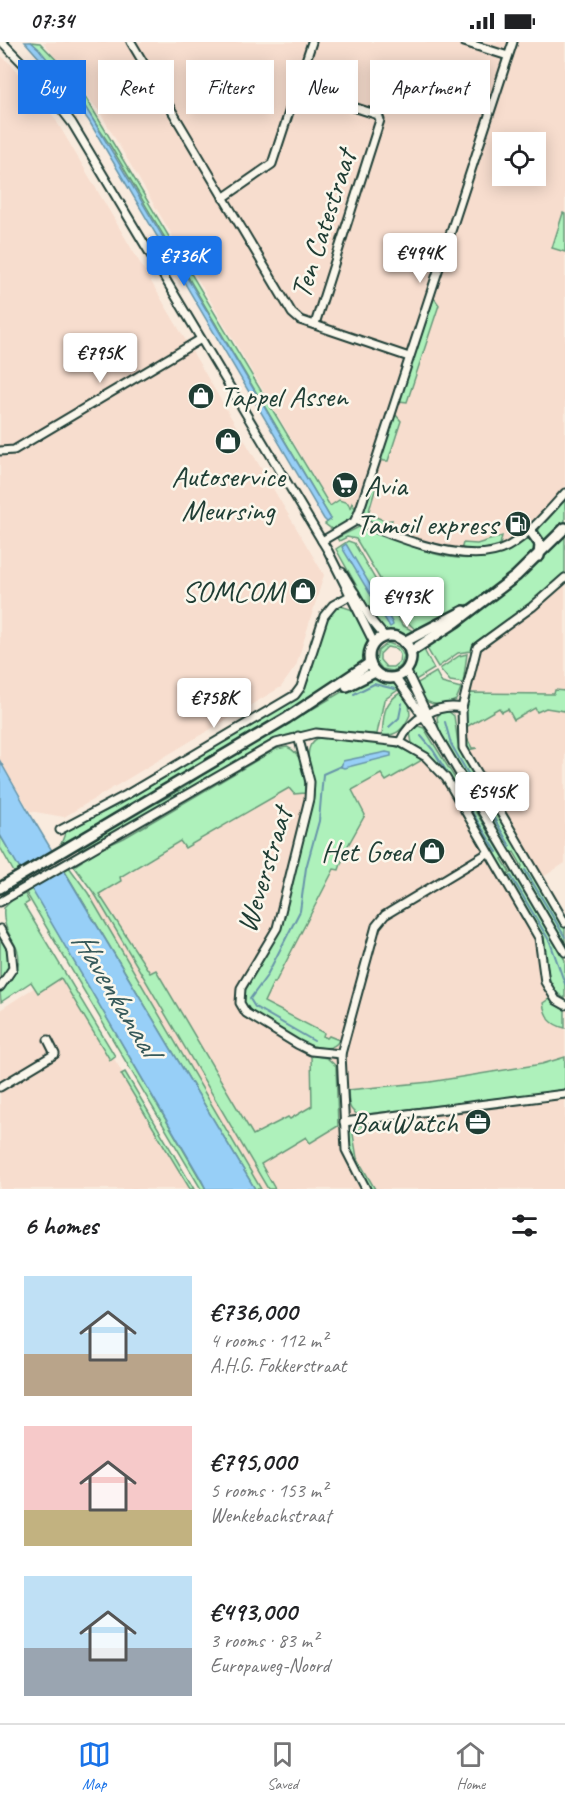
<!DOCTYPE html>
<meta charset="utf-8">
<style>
:root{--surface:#fff;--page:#f6f6f6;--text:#202124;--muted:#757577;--line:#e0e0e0;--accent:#1a73e8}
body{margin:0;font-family:Caveat,sans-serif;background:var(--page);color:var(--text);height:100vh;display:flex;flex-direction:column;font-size:22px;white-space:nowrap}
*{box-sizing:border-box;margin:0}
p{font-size:20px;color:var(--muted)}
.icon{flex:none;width:33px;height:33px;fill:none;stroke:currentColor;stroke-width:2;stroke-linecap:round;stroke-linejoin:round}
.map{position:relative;height:1147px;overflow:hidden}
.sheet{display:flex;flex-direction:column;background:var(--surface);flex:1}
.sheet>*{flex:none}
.guide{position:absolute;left:18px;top:18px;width:530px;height:54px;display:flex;gap:12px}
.fabs{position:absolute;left:492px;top:90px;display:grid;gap:12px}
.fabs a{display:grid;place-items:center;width:54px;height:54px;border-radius:0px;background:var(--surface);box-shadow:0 3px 15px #0003;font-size:30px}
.price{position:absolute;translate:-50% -51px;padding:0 14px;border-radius:6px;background:#fff;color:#222;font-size:20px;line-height:39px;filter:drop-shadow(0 2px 3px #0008)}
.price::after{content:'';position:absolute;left:50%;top:36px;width:18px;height:14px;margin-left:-9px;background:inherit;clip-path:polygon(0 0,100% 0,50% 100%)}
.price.on{background:var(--accent);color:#fff}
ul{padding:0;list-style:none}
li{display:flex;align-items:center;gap:18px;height:150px;padding:0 24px}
li span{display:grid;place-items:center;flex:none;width:168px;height:120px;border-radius:0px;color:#555}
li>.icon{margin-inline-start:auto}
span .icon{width:72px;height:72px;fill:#fffc;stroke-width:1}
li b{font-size:26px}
h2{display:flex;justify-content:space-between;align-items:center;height:72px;padding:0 24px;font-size:26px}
.tag{padding:0 21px;border-radius:0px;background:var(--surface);box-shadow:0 3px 15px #0003;font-size:21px;line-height:54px}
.tag.on{background:var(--accent);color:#fff}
.status{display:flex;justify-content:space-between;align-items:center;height:42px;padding:0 30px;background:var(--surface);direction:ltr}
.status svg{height:16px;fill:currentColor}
.dock{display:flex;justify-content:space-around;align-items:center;height:84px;border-top:2px solid var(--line);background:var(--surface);font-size:16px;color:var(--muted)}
.dock a{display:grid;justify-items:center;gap:3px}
.dock .on{color:var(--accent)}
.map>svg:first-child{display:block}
.built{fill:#f7ddce;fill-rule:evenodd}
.green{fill:#aef1bb;stroke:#669778;stroke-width:1.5;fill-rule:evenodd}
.water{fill:#97cff7;stroke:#6795a9;stroke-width:1.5}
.pier{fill:#f9ebde}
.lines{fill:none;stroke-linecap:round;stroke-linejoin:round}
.stream{stroke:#6795a9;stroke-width:2}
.minor-casing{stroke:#1f3d34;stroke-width:11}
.major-casing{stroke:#1f3d34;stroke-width:14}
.minor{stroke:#fbf7ec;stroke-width:7}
.major{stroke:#fbf7ec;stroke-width:9}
.labels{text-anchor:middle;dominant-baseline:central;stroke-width:5;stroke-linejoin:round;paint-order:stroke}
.street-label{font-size:30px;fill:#1f3d34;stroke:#fbf7ec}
.poi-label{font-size:30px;fill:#1f3d34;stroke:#fbf7ec;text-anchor:end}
.water-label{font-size:32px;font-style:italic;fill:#375a5b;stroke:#fbf7ec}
</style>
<div class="status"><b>07:34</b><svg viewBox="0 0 49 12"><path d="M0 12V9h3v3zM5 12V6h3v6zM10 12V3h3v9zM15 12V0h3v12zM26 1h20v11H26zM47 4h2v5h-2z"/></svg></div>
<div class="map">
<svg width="565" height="1147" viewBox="0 0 565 1147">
<rect width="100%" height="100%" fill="#f9ebde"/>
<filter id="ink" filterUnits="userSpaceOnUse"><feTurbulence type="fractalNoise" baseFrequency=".0167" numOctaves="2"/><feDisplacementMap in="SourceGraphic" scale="12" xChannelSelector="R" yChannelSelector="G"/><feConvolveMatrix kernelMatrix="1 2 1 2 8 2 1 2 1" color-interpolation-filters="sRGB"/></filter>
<g filter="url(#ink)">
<g class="built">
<path d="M 43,0 L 565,0 L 565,451 L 522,495 L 497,509 L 450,510 L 335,471 L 99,69 ZM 502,100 L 536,100 L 536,134 L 502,134 Z"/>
<polygon points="0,13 13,24 54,75 324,533 296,624 281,645 64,775 30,769 0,719"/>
<polygon points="565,541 565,653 469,650 482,606 528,574"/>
<polygon points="546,665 565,667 565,821 543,835 473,717 464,685 499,666"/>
<polygon points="411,710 423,715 438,730 538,899 551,957 565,980 565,1147 255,1147 83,859 259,751"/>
<polygon points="61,928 192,1147 0,1147 0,968"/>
</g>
<g class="green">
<polygon points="31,0 40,1 66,28 86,56 330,464 339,458 348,461 350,466 352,461 356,468 349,479 333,488 325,482 331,477 110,103 66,38"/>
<polygon points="563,171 565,172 565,210 552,206"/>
<polygon points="434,256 439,263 407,360 399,359"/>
<polygon points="395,372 401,379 388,419 384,419 380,416"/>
<polygon points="379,435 368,472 386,479 392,478 389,486 367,479 363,473 373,438"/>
<polygon points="565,456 565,480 547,500 540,495 538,490 541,483"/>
<path d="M 361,484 C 421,506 467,538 526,496 L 534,501 L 534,507 C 521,538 451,571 423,588 L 421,586 L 417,589 L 404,577 L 356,497 L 347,495 L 339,499 L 337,496 Z"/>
<path d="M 565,492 L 565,530 L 535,558 L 477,599 L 471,609 L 458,611 L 438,625 L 426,605 L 432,601 L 430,598 C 479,567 526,537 565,492 Z"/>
<polygon points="502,494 500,503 482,508 461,508 463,501 477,502"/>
<polygon points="348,499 354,501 402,583 413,589 409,596 387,591 379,584 336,507"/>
<path d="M 341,564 L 356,569 C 366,590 376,610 356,629 L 117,772 L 61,802 L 66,789 L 118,763 L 298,656 C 317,636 316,572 341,564 Z"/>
<path d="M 388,601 L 399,605 L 404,614 L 401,624 L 393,629 L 382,627 L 376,619 L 378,609 ZM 387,605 L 397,607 L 400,613 L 399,620 L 393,625 L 386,625 L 380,618 L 380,612 Z"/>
<path d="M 423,606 L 434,627 L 414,639 C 409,627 409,613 423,606 Z"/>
<polygon points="467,612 463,641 450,639 440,627 459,614"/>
<path d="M 436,630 L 442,641 L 461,646 L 456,658 C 440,666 427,664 417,650 L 420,649 L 416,642 Z"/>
<path d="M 372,636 L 395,642 L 398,648 L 384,658 L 377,692 C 333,691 317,681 272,698 L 130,781 L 79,808 L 77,806 C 96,795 114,782 133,772 C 159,760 183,749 205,730 L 362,638 Z"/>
<path d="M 555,648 L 565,649 L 565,669 L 546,666 L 537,670 L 535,666 L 514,678 L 508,667 L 502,670 L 499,666 L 466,685 L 465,692 L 472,706 L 477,706 L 468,708 C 463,687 464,671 469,651 L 554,652 Z"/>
<path d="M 400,651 L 409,661 L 410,673 C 404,686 397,695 382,693 C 384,675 382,662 400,651 Z"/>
<polygon points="448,669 454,674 458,701 464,717 565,887 565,902 521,827 522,824 514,810 511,812 439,689 437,675 441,670"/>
<path d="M 418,684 L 424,686 L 504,816 L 502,817 L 510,830 L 506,832 C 479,787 457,730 412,701 L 410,691 Z"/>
<path d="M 318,696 C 352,695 394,697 422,718 L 386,739 L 381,732 L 352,748 L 365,773 L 346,807 L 339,828 L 334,827 L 275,941 L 273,941 L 264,960 L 324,991 L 323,994 L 327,996 L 329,994 L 339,998 C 328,1024 256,978 246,963 C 243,958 244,955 245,949 L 282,884 L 314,754 C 315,736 298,706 318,696 Z"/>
<path d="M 287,705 C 304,711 305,735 305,751 L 294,752 L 289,746 L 185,806 L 180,799 L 120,835 L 121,839 L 99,852 L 150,931 L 156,928 L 253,1093 L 288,1075 L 290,1077 L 312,1064 L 311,1013 L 327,1016 L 336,1024 L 338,1084 L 310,1101 L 306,1095 L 261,1122 L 275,1147 L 268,1147 L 96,854 L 74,824 L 82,819 L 81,816 L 124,796 L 276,707 Z"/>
<polygon points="0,793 21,828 15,832 0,805"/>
<polygon points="69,825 88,851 261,1147 255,1147 64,828"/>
<polygon points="513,830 565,918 565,957 555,949 549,936 544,896 507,834"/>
<polygon points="31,845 206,1147 201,1147 25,849"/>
<path d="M 25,852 L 29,860 L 24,863 L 115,1014 L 110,1018 L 61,936 L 38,951 L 31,940 L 1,960 L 0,951 C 42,904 0,905 4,866 L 13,857 Z"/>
<path d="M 0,895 C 11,909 14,925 0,937 Z"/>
<path d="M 549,957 L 565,967 L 565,986 C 551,983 545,975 543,961 Z"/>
<path d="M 565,1015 L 565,1048 L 360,1073 C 347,1069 349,1059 348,1048 L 430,1040 L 542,1022 Z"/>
<polygon points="125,1030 194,1147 190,1147 121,1032"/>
<polygon points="358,1082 362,1081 363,1085 353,1092 357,1116 375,1147 371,1147 355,1120 349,1100 349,1091"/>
</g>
<g class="water">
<polygon points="25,0 31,0 39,7 86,66 331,477 327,480 324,477 89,79 63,43"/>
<polygon points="346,502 392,580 393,583 390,585 344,509 342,505"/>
<polygon points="386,710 391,711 391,714 344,726 341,725 343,719"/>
<polygon points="0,719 30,772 255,1147 206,1147 201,1137 0,793"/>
</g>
<polygon class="pier" points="55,808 67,826 30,848 18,829"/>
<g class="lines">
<g class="stream">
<polyline points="354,652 374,642 395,647"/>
<polyline points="445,680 451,702 510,804"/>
<polyline points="389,685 399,676 402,661"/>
<polyline points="421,694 433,708 497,810"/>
<polyline points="525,828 565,895"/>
<polyline points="511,834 550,900 565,942"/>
<polyline points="314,999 255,965 250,957 266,935 300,869 306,826 319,779 323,732 341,724"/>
</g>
<defs>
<g id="minor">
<polyline points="2,0 39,38 72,81 328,509 374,601"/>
<polyline points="131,0 292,271 300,278 409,315"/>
<polyline points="464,0 508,14"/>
<polyline points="298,47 378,73 380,78 315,282"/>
<polyline points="223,156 272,122 312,0"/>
<polyline points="0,409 14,408 201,297"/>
<path d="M 356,478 C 394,495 469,525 507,505 C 530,492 548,470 565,451"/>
<polyline points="322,499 354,480 359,470 513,0"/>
<polyline points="342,530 371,578 385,595"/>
<polyline points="565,536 532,565 477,605 462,666 463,706 565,881"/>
<polyline points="406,628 438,695 565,910"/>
<polyline points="395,635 437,694"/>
<polyline points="298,694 310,740 309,757 277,886 241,946 240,961 246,971 297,1002 311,1009 341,1012"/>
<path d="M 400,700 C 410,677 437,661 462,666"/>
<polyline points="60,788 126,753 295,653 301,645 324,574 333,563 355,551"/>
<polyline points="0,860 276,701 316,691 400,700 426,715 446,736 539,896 545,940 556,958 565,963"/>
<polyline points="0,887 11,906 13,926 0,945"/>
<polyline points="0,1045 55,1012 48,998"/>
<polyline points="344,1080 565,1052"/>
<polyline points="366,1147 346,1108 341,1012 376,884 385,873 488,811"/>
</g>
<g id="major">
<polyline points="530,488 540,502 539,514"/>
<circle cx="390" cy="615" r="21"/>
<polyline points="404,600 464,569"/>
<polyline points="410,610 456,580 516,534 565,486"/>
<polyline points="347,644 375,630"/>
<polyline points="0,846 287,676 370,621"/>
</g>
</defs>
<use href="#minor" class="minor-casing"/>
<use href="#major" class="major-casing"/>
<use href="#minor" class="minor"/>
<use href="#major" class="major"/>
</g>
</g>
<defs>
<symbol id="shop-disc" viewBox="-11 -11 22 22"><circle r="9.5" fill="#1f3d34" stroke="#fbf7ec"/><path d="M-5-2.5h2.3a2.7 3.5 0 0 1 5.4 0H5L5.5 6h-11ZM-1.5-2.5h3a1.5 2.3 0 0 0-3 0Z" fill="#fff"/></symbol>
<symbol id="supermarket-disc" viewBox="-11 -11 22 22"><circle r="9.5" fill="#1f3d34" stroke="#fbf7ec"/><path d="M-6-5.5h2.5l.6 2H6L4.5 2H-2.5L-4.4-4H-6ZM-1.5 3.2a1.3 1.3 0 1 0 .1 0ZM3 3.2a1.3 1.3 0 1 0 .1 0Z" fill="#fff"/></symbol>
<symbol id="fuel-disc" viewBox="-11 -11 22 22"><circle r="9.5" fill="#1f3d34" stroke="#fbf7ec"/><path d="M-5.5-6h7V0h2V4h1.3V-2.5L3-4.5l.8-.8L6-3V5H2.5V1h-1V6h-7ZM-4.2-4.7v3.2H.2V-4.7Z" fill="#fff"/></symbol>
<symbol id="office-disc" viewBox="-11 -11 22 22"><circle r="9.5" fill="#1f3d34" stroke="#fbf7ec"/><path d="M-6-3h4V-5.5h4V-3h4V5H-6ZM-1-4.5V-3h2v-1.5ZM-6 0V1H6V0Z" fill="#fff"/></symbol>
</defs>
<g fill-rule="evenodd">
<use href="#shop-disc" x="186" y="339" width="30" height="30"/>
<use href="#shop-disc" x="213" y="384" width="30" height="30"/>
<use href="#supermarket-disc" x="330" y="428" width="30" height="30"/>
<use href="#fuel-disc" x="503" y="467" width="30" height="30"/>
<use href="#shop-disc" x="288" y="534" width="30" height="30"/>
<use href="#shop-disc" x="417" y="794" width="30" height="30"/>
<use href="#office-disc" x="463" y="1065" width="30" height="30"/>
</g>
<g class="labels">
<g class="street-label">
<text transform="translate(323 182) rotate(-72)">Ten Catestraat</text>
<text transform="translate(264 828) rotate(-73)">Weverstraat</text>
</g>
<g class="poi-label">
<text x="220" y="354" text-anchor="start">Tappel Assen</text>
<text x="228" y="434" text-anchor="middle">Autoservice<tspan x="228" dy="34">Meursing</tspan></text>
<text x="364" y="443" text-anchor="start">Avia</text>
<text x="498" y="482">Tamoil express</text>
<text x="284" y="549">SOMCOM</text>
<text x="412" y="809">Het Goed</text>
<text x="458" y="1080">BauWatch</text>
</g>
<g class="water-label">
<text transform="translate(116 951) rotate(59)">Havenkanaal</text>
</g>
</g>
</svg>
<div class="fabs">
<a><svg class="icon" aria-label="locate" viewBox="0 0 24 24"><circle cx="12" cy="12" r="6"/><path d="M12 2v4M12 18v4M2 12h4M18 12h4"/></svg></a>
</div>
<b class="price" style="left:420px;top:242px">€494K</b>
<b class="price on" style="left:184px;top:245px">€736K</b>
<b class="price" style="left:100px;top:342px">€795K</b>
<b class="price" style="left:407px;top:586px">€493K</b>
<b class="price" style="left:214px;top:687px">€758K</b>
<b class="price" style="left:492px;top:781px">€545K</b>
<div class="guide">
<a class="tag on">Buy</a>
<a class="tag">Rent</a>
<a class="tag">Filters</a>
<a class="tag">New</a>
<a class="tag">Apartment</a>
</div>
</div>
<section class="sheet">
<h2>6 homes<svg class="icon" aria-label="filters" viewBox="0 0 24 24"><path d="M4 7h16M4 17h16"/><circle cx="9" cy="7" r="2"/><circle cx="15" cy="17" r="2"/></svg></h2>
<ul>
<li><span style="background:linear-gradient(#bfe0f5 65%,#b9a48a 0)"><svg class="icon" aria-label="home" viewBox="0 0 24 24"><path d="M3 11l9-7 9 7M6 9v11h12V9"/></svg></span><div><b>€736,000</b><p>4 rooms · 112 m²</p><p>A.H.G. Fokkerstraat</p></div></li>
<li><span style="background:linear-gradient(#f6c9c9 70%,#c2b280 0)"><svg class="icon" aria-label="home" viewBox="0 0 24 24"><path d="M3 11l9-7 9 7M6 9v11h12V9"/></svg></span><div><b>€795,000</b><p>5 rooms · 153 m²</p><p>Wenkebachstraat</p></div></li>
<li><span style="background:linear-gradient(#bfe0f5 60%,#9aa5b1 0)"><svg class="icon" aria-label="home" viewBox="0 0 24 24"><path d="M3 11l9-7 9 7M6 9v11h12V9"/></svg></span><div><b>€493,000</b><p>3 rooms · 83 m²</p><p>Europaweg-Noord</p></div></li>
</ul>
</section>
<nav class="dock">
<a class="on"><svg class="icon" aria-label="map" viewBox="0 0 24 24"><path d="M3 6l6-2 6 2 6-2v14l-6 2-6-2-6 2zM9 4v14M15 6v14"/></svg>Map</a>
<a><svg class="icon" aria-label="saved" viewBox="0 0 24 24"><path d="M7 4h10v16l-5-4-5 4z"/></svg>Saved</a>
<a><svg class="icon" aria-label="home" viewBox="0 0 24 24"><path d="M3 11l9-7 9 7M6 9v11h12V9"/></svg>Home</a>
</nav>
